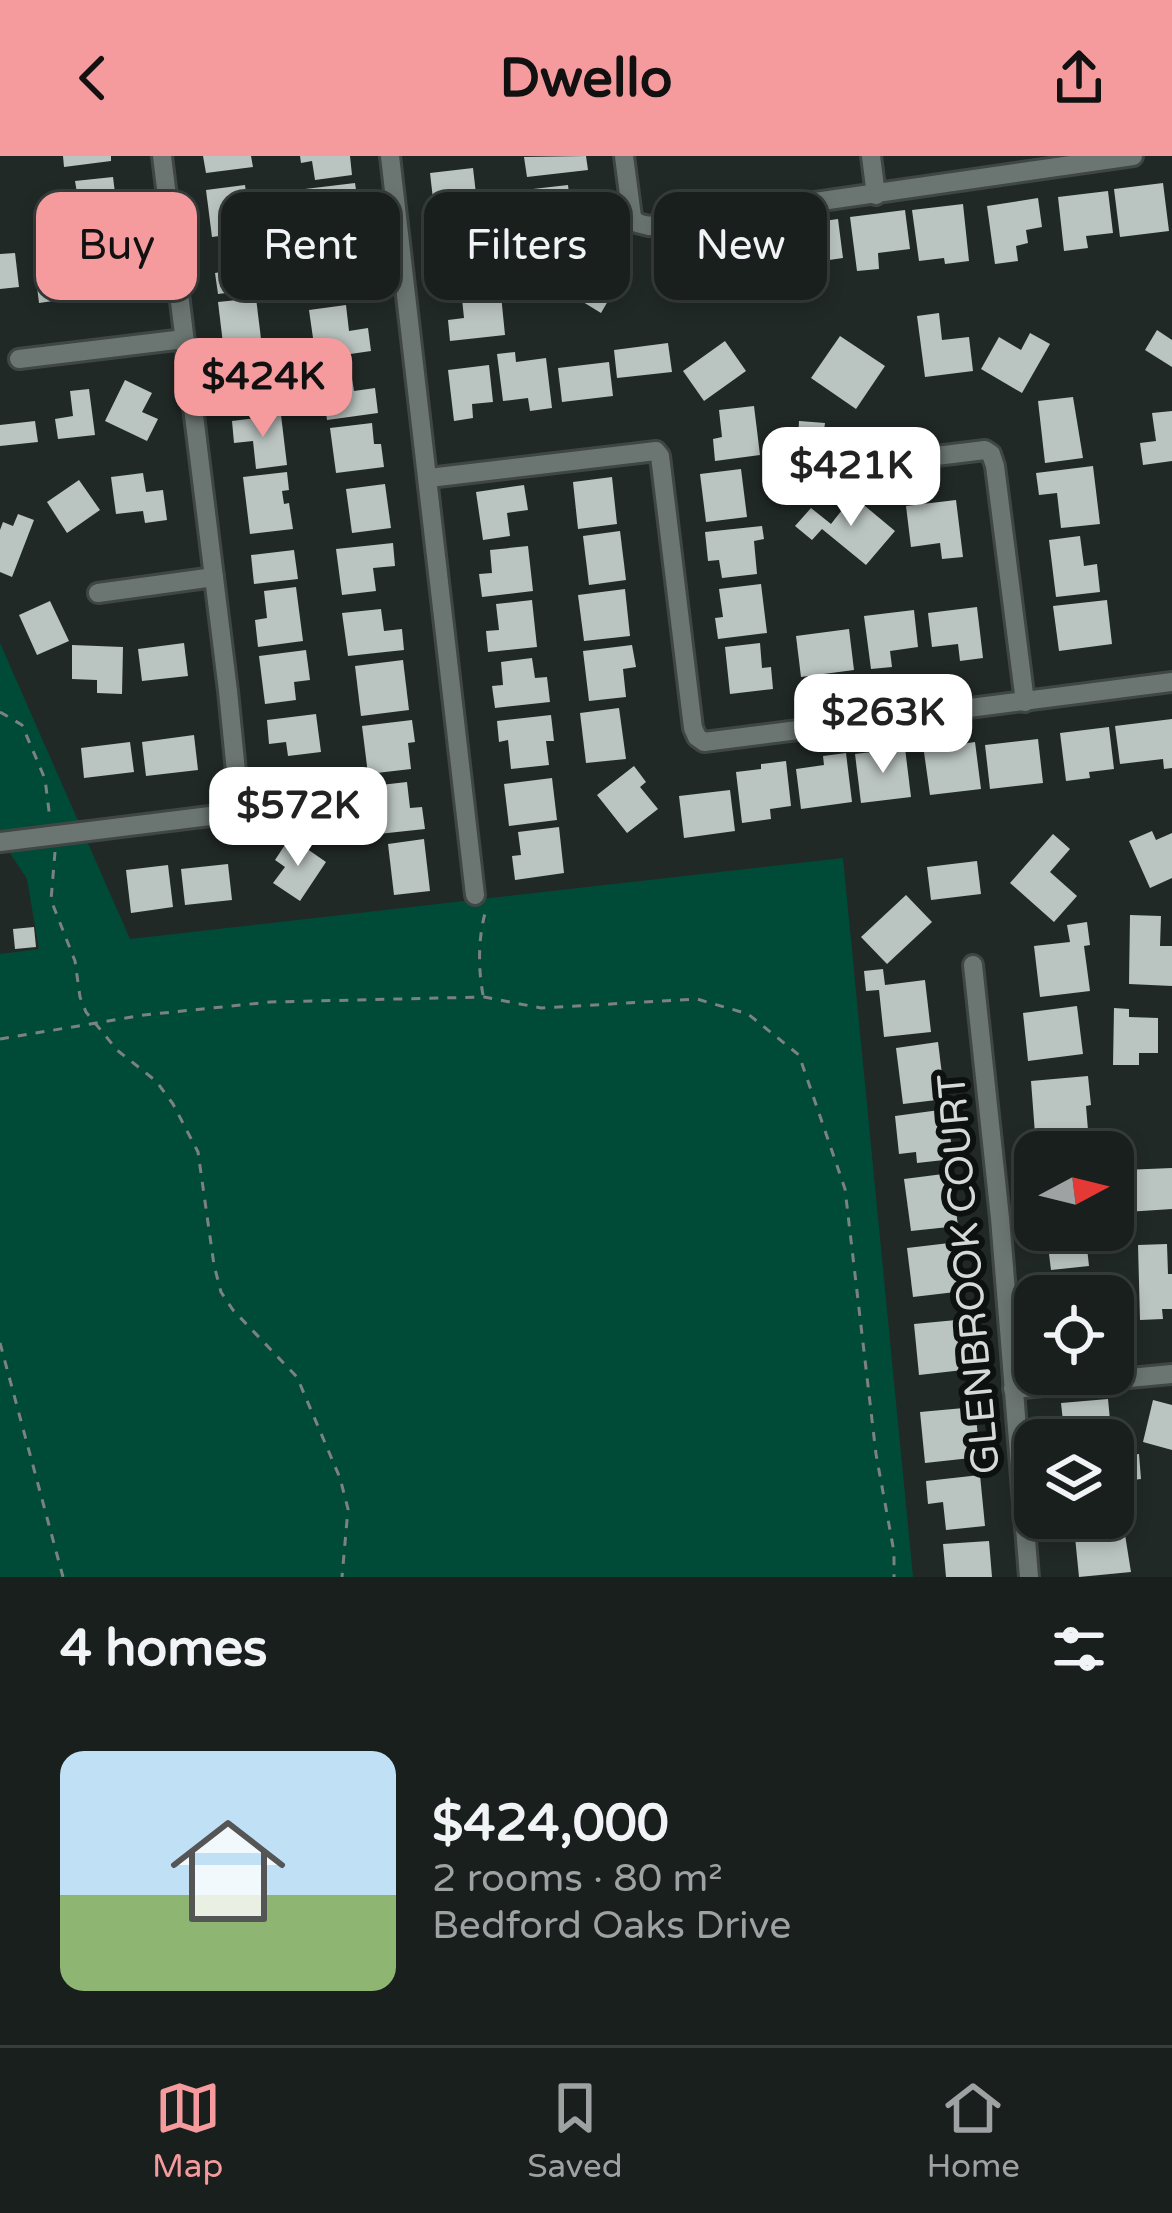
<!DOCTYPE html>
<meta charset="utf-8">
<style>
:root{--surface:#191f1c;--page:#262c29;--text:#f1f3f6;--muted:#9fa2a3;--line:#373d3b;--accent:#f59b9d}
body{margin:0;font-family:"Varela Round",sans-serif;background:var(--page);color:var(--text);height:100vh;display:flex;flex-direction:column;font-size:45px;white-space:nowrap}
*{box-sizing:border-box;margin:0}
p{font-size:39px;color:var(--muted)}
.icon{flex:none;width:66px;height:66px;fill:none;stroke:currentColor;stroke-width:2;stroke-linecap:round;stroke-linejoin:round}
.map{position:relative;height:1421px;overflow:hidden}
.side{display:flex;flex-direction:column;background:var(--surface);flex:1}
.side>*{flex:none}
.hud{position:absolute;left:36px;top:36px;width:1101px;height:108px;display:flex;gap:24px}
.needle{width:78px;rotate:83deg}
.tools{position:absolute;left:1014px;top:975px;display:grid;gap:24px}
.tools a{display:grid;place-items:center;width:120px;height:120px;border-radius:24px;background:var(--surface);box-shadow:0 6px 18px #0003,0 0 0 3px var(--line);font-size:60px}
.price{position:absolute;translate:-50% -102px;padding:0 27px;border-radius:24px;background:#fff;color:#222;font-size:39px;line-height:78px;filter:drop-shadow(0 3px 6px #0008)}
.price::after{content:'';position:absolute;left:50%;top:72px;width:36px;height:27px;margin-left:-18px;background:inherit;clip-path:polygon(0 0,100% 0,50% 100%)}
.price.active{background:var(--accent);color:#111}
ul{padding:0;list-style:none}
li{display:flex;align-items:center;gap:36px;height:300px;padding:0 60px}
li span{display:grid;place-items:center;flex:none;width:336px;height:240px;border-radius:24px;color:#555}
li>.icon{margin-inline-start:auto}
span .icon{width:144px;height:144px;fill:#fffc;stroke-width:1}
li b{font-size:51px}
h2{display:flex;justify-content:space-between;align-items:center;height:144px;padding:0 60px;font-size:51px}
.tag{padding:0 42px;border-radius:24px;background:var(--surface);box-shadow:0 6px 18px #0003,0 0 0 3px var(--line);font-size:42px;line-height:108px}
.tag.active{background:var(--accent);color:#111}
header{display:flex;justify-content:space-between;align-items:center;height:156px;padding:0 60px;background:var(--accent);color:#111;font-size:54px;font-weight:700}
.menu{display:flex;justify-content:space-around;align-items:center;height:168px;border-top:3px solid var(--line);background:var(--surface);font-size:33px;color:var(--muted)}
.menu a{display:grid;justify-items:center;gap:6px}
.menu .active{color:var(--accent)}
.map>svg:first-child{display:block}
.green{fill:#004b37}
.building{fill:#bac4c0}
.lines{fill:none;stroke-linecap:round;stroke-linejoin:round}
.minor-casing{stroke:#3f4643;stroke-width:24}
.path{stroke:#7b827f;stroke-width:3;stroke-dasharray:9 9;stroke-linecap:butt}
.minor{stroke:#6b7571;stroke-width:18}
.labels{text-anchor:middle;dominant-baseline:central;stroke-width:12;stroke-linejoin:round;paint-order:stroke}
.street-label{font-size:39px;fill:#d5dad8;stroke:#0d110f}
</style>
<header><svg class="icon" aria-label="back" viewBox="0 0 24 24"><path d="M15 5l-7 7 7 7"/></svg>Dwello<svg class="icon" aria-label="share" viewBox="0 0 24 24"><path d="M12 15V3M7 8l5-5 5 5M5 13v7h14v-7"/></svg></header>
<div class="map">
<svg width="1172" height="1421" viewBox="0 0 1172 1421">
<rect width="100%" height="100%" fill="#212926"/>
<polygon class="green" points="0,487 130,783 843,702 913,1421 0,1421 0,798 39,793 27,723 0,682"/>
<g class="building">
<polygon points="63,0 111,0 111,5 64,11"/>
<polygon points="203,0 251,0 253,11 206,17"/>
<polygon points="300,0 350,0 352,19 315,24 312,5 301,7"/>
<polygon points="586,0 588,14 527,21 524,1"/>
<polygon points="473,12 479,64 436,69 430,17"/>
<polygon points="113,21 118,61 65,67 61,39 77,37 75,25"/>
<polygon points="355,27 358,47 341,49 345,81 312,85 305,33"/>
<polygon points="1163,27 1169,75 1120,81 1114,33"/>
<polygon points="245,29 251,76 212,81 206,34"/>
<polygon points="568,29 574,80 542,84 540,63 528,64 524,34"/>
<polygon points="1108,35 1113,77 1086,80 1088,92 1064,95 1058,41"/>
<polygon points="1038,42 1042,71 1026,74 1028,87 1016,90 1018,105 995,108 987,50"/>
<polygon points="963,48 969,105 945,108 944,102 919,105 912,54"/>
<polygon points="905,54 910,93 878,97 879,113 857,115 850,61"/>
<polygon points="838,63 843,102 815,106 817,123 794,126 787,70"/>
<polygon points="486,72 488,87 496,86 497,101 491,102 493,122 444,127 442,105 454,104 451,75"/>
<polygon points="115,73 118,104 138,101 142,135 95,141 91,76"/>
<polygon points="759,73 764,108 771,107 774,128 751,132 749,120 718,124 712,80"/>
<polygon points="706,78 713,133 665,140 659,95 688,91 686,80"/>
<polygon points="255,84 261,133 218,138 215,117 221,116 218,89"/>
<polygon points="585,89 626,114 601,157 583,146 593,128 570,114"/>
<polygon points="342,90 346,119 364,117 366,138 317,144 311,94"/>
<polygon points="78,94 82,132 59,135 60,144 39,147 33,99"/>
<polygon points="15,97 19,131 0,133 0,98"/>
<polygon points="500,129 505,179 450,185 448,164 464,162 461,133"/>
<polygon points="256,142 262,191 224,196 218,146"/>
<polygon points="346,149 349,175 368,172 371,195 316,203 309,154"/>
<polygon points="939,157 942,184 969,181 973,215 925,221 917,160"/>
<polygon points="1157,174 1172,184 1172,211 1145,194"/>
<polygon points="1030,177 1050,188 1022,237 981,213 999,181 1021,194"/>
<polygon points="840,180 885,210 856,253 811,222"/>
<polygon points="725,185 746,215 704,245 683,215"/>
<polygon points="668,187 672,216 617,222 614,194"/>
<polygon points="515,196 516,206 546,202 552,252 530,255 528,242 503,245 497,198"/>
<polygon points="273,206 277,232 261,234 264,252 232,256 227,212"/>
<polygon points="609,206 613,240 562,246 558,212"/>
<polygon points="489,209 493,246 472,248 473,262 454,265 448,214"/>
<polygon points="350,210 354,235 375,232 378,257 327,264 320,214"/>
<polygon points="125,224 152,237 142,256 158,263 147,285 105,265"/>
<polygon points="89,233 95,279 58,283 55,263 73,260 70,235"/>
<polygon points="1073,241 1083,302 1045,307 1038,245"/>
<polygon points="754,250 760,299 715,305 713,283 722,281 719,254"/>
<polygon points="1172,255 1172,305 1143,309 1140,287 1156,285 1152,257"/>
<polygon points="281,259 287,309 256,313 253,285 234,287 232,265"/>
<polygon points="35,265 38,286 0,290 0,269"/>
<polygon points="799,265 825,267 823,282 851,284 849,307 797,304"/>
<polygon points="372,267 374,288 381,288 384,311 336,317 330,272"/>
<polygon points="1093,310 1100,368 1061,372 1057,337 1039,339 1036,317"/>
<polygon points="741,313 747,361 706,366 700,318"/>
<polygon points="287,316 289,334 282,335 284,348 289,347 293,373 250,378 243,321"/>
<polygon points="143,317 146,336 163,334 167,364 145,367 143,355 116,358 111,321"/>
<polygon points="612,321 617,368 578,373 573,326"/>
<polygon points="79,324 100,354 67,377 47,346"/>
<polygon points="385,328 391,372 352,377 346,333"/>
<polygon points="524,329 528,354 507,357 510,380 483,384 476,336"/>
<polygon points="853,340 895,375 866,409 822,373 812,384 795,370 811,352 831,368"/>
<polygon points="956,344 963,401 942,403 940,387 911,391 906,350"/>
<polygon points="18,358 34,364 12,421 0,416 0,374 3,366 13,370"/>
<polygon points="762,370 764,383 754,385 757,418 722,422 719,404 708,405 705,376"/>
<polygon points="620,375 626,424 589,429 583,380"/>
<polygon points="1080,380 1084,410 1097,408 1100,436 1056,441 1049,384"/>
<polygon points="393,387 395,410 373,412 376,435 342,439 336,393"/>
<polygon points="528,390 533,435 482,441 479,418 492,417 490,394"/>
<polygon points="294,394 298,423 254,428 251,399"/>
<polygon points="761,428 767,477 718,483 715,462 723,461 719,433"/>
<polygon points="296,431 303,485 258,491 255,464 267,462 264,435"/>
<polygon points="625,433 630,480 584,485 578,439"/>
<polygon points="532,444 537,491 488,496 486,475 499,474 496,448"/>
<polygon points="1107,444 1112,488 1059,495 1053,450"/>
<polygon points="50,445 69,485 37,499 19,459"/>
<polygon points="977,451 983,502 960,505 958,488 932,491 928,457"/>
<polygon points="381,453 384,475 402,473 404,494 348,500 342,457"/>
<polygon points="914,454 918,491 890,495 892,511 871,513 864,460"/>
<polygon points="849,473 854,514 801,521 796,480"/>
<polygon points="184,487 188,520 142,525 138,493"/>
<polygon points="760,487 762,512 771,511 773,533 730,538 725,491"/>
<polygon points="72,489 123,491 122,538 97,537 97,524 72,523"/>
<polygon points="632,489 636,511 623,513 626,541 589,545 583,495"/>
<polygon points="306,494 310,524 294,526 296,544 265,548 259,500"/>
<polygon points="532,502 535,522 547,521 550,546 495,552 492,530 503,529 501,506"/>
<polygon points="403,504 409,554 361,560 355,510"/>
<polygon points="619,552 626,603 586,607 580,557"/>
<polygon points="316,558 321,596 288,600 286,586 269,588 267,564"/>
<polygon points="551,559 554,585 546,585 549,609 511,613 508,584 499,586 497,565"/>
<polygon points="1172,563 1172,612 1164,613 1163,603 1120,608 1115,570"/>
<polygon points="412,564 415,586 408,587 411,613 368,618 362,570"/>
<polygon points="1109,571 1114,613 1089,616 1090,622 1066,625 1060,577"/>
<polygon points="194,579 198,614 146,620 142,586"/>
<polygon points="1038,583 1043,627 990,633 985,589"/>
<polygon points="130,586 134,616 84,622 81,592"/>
<polygon points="947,586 948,590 975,586 981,633 930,639 923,589"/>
<polygon points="905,592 911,641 861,647 855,598"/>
<polygon points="846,597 852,646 801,653 796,613 824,609 823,600"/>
<polygon points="786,605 791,650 770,653 771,663 742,667 736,616 761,613 761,608"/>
<polygon points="634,610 646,626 640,631 658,653 627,677 597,639"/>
<polygon points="299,620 331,622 330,633 341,634 340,652 334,652 333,675 296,673"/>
<polygon points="552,622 557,664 509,670 504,628"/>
<polygon points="407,626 410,652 422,651 425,673 369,679 363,631"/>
<polygon points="730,634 735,675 684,682 679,640"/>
<polygon points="559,671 564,717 515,724 512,700 521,699 518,676"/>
<polygon points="1152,675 1156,684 1172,677 1172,722 1150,732 1129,685"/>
<polygon points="1053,678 1070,693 1050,716 1077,740 1054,766 1010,727"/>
<polygon points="290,681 326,706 300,745 273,727 285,711 275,704"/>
<polygon points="424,683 430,735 394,739 388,688"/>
<polygon points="977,705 981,738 931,744 927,711"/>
<polygon points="228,708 232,744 185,749 181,713"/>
<polygon points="168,709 173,751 131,757 126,714"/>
<polygon points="906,739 932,766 887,808 861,781"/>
<polygon points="1130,759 1161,760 1160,790 1172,790 1172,830 1129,828"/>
<polygon points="1087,766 1090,789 1084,790 1090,835 1040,841 1034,790 1070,786 1067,769"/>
<polygon points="34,771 36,791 15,793 13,773"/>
<polygon points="883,813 885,829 925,824 931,876 884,881 879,834 866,835 864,815"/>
<polygon points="1077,850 1083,898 1028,905 1023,857"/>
<polygon points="1114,852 1129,853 1129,861 1158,862 1158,897 1139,897 1139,909 1113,909"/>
<polygon points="938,886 945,943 903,948 896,892"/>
<polygon points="1088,920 1091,949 1086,950 1088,974 1035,978 1031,925"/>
<polygon points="947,953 953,1003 917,1007 916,996 899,998 895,960"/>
<polygon points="1172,1012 1172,1053 1126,1056 1124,1014"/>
<polygon points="951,1017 958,1070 911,1075 904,1023"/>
<polygon points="1046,1074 1085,1074 1089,1110 1051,1114"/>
<polygon points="958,1086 964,1135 913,1141 907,1092"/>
<polygon points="1167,1088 1168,1118 1172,1118 1172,1153 1162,1153 1163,1163 1140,1164 1138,1089"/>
<polygon points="1088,1119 1091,1140 1049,1140 1047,1124"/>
<polygon points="967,1163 972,1213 919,1219 914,1168"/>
<polygon points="1108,1243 1110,1264 1096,1265 1097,1276 1107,1275 1107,1284 1065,1284 1061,1247"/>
<polygon points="1153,1244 1172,1249 1172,1294 1143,1286"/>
<polygon points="975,1251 980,1301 925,1307 920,1256"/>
<polygon points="1139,1298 1141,1323 1125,1325 1127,1355 1113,1357 1113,1313 1121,1312 1120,1300"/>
<polygon points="980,1319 985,1370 946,1374 943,1346 928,1348 926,1325"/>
<polygon points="1123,1366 1131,1416 1079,1421 1074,1371"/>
<polygon points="989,1385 992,1421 946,1421 943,1388"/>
</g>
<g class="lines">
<defs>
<g id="minor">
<polyline points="390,0 475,739"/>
<polyline points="624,0 632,61 637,67 649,70 1133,0"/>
<polyline points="871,0 876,39"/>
<polyline points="19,203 184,183"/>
<polyline points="928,301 985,294 991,298 995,310 1025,546"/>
<polyline points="429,322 656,295 660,300 693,572 697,581 704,586 1172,526"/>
<polyline points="98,437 214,421"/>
<polyline points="0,686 218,659 228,654 238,636 228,535 162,0"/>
<polyline points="973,809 1000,1062 1029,1421"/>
<polyline points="1013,1233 1172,1218"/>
</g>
</defs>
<use href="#minor" class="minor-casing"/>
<g class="path">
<polyline points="0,556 22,569 45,623 50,663"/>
<polyline points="55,696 51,744 75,805 80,841 86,856 117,894 156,925 173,948 198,996 214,1109 221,1136 233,1154 297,1221 340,1322 348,1353 342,1421"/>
<path d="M 483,839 C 478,812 478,780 486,754"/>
<polyline points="0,883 144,859 270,846 484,841 541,852 697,843 748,858 799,899 845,1033 876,1298 894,1396 894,1421"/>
<polyline points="0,1187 63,1421"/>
</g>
<use href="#minor" class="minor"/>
</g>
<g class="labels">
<g class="street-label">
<text transform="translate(969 1118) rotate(-95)">GLENBROOK COURT</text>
</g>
</g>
</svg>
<div class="tools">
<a><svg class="needle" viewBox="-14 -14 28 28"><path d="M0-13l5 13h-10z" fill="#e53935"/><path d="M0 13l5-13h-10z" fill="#9fa2a3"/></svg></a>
<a><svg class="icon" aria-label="locate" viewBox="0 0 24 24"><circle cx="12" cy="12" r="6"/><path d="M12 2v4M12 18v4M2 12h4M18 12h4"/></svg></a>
<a><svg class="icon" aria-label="layers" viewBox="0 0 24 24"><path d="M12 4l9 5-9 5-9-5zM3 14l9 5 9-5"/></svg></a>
</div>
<b class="price active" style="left:263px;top:284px">$424K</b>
<b class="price" style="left:851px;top:373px">$421K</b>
<b class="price" style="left:883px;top:620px">$263K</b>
<b class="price" style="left:298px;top:713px">$572K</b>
<div class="hud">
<a class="tag active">Buy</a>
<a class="tag">Rent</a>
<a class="tag">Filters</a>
<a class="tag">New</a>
</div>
</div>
<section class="side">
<h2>4 homes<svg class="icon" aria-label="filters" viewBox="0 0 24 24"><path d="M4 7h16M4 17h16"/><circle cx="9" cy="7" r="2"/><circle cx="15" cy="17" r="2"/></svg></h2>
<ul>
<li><span style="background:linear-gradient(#bfe0f5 60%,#8fb573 0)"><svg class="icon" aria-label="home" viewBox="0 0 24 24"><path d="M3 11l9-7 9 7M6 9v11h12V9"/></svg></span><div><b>$424,000</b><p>2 rooms · 80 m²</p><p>Bedford Oaks Drive</p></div></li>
</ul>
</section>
<nav class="menu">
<a class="active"><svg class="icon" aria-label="map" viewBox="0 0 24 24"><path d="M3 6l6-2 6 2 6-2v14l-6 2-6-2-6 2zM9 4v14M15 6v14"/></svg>Map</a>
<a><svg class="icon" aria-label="saved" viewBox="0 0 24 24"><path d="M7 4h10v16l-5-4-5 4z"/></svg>Saved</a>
<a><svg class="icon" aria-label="home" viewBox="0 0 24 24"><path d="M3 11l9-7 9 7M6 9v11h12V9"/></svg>Home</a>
</nav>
